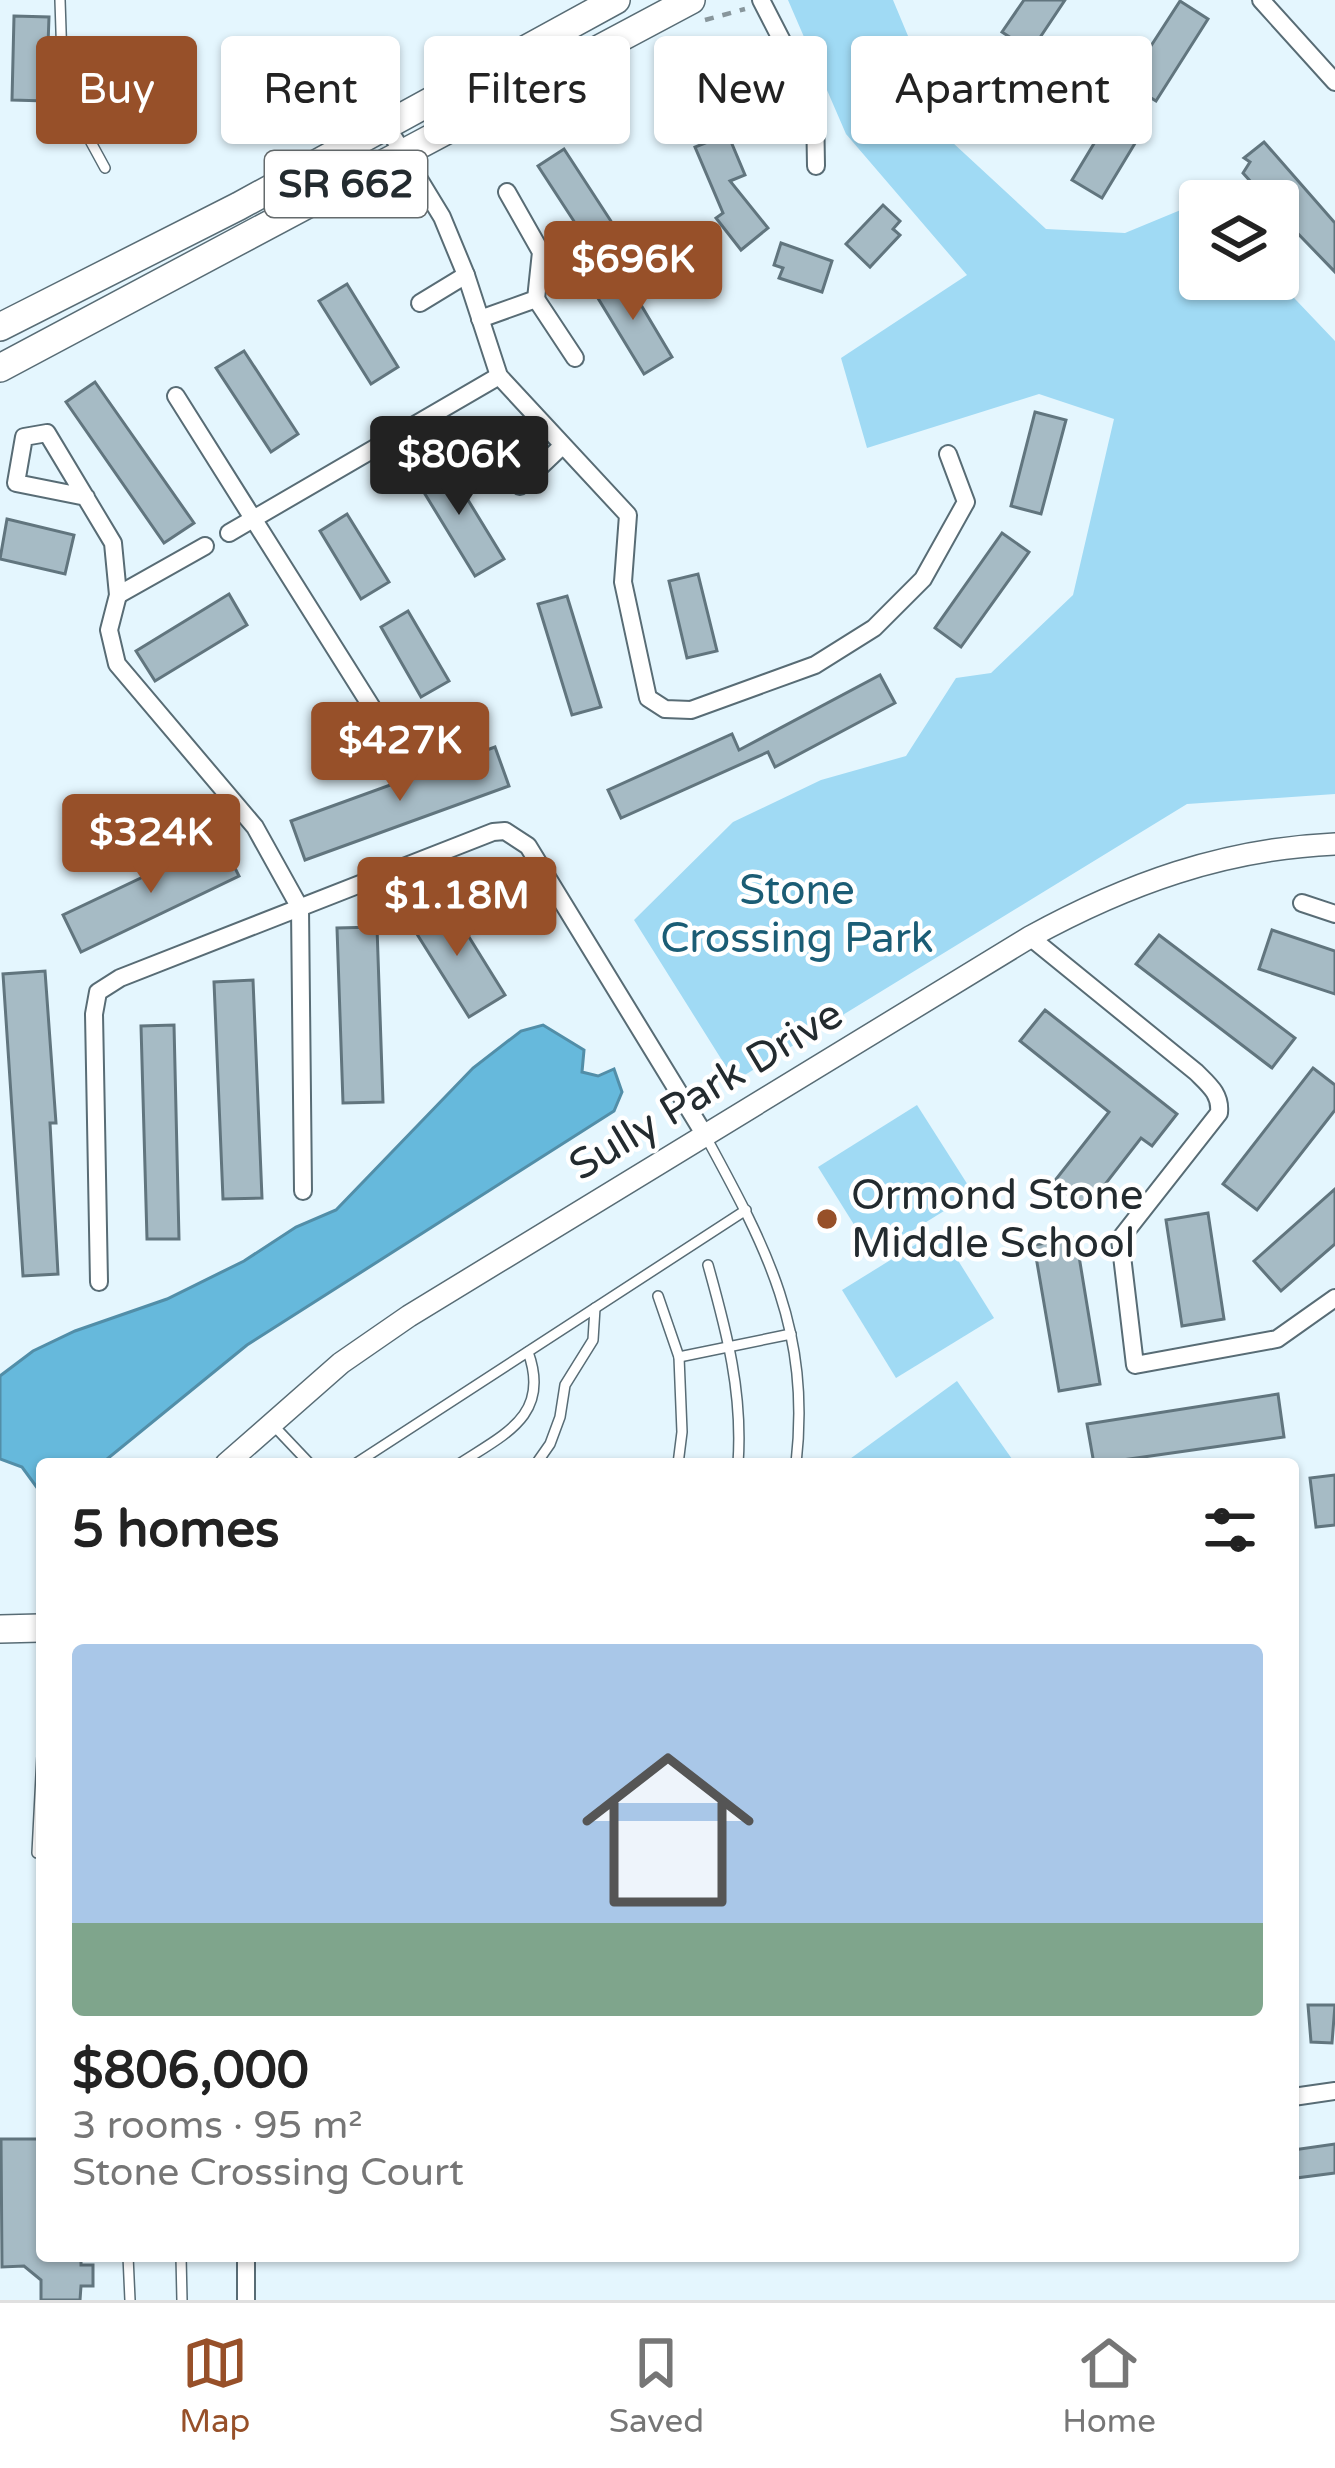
<!DOCTYPE html>
<meta charset="utf-8">
<style>
:root{--surface:#fff;--page:#f6f6f6;--text:#222;--muted:#767676;--line:#e0e0e0;--accent:#975029}
body{margin:0;font-family:"Varela Round",sans-serif;background:var(--page);color:var(--text);height:100vh;display:flex;flex-direction:column;font-size:45px;white-space:nowrap}
*{box-sizing:border-box;margin:0}
p{font-size:39px;color:var(--muted)}
.icon{flex:none;width:66px;height:66px;fill:none;stroke:currentColor;stroke-width:2;stroke-linecap:round;stroke-linejoin:round}
.map{position:relative;flex:1;overflow:hidden}
.side{position:absolute;left:36px;top:1458px;width:1263px;height:804px;display:flex;flex-direction:column;background:var(--surface);border-radius:12px;box-shadow:0 3px 9px #0004}
.side>*{flex:none}
.hud{position:absolute;left:36px;top:36px;width:1263px;height:108px;display:flex;gap:24px}
.controls{position:absolute;left:1179px;top:180px;display:grid;gap:24px}
.controls a{display:grid;place-items:center;width:120px;height:120px;border-radius:12px;background:var(--surface);box-shadow:0 3px 9px #0004;font-size:60px}
.price{position:absolute;translate:-50% -102px;padding:0 27px;border-radius:12px;background:var(--accent);color:#fff;font-size:39px;line-height:78px;filter:drop-shadow(0 3px 6px #0008)}
.price::after{content:'';position:absolute;left:50%;top:72px;width:36px;height:27px;margin-left:-18px;background:inherit;clip-path:polygon(0 0,100% 0,50% 100%)}
.price.active{background:#222;color:#fff}
ul{padding:0;list-style:none}
li{display:grid;align-content:center;gap:24px;height:636px;padding:0 36px}
li span{display:grid;place-items:center;height:372px;border-radius:12px;color:#555}
li>.icon{margin-inline-start:auto}
span .icon{width:216px;height:216px;fill:#fffc;stroke-width:1}
li b{font-size:51px}
h2{display:flex;justify-content:space-between;align-items:center;height:144px;padding:0 36px;font-size:51px}
.chip{padding:0 42px;border-radius:12px;background:var(--surface);box-shadow:0 3px 9px #0004;font-size:42px;line-height:108px}
.chip.active{background:var(--accent);color:#fff}
.tabs{display:flex;justify-content:space-around;align-items:center;height:168px;border-top:3px solid var(--line);background:var(--surface);font-size:33px;color:var(--muted)}
.tabs a{display:grid;justify-items:center;gap:6px}
.tabs .active{color:var(--accent)}
.map>svg:first-child{display:block}
.green{fill:#a0daf4}
.water{fill:#66b9dc;stroke:#528ea8;stroke-width:3}
.building{fill:#a6bbc5;stroke:#61757e;stroke-width:3}
.lines{fill:none;stroke-linecap:round;stroke-linejoin:round}
.service-casing{stroke:#586c75;stroke-width:12}
.minor-casing{stroke:#586c75;stroke-width:20}
.tertiary-casing{stroke:#586c75;stroke-width:24}
.primary-casing{stroke:#586c75;stroke-width:30}
.path{stroke:#88969c;stroke-width:4.5;stroke-dasharray:9 9;stroke-linecap:butt}
.service{stroke:#fff;stroke-width:9}
.minor{stroke:#fff;stroke-width:16}
.tertiary{stroke:#fff;stroke-width:21}
.primary{stroke:#fff;stroke-width:27}
.poi-dot{fill:#975029;stroke:#fff;stroke-width:4.5}
.labels{text-anchor:middle;dominant-baseline:central;stroke-width:9;stroke-linejoin:round;paint-order:stroke}
.shield{fill:#fff;stroke:#656b6d;stroke-width:3}
.shield-label{font-size:39px;font-weight:bold;fill:#232b2f}
.park-label{font-size:42px;fill:#1b5d75;stroke:#fff}
.street-label{font-size:42px;fill:#232b2f;stroke:#fff}
.poi-label{font-size:42px;fill:#232b2f;stroke:#fff;text-anchor:start}
</style>
<div class="map">
<svg width="1335" height="2300" viewBox="0 0 1335 2300">
<rect width="100%" height="100%" fill="#e4f6fe"/>
<g class="green">
<polygon points="788,0 893,0 926,79 950,71 962,104 940,112 952,142 1046,229 1125,233 1200,202 1200,279 1276,279 1335,341 1335,794 1187,804 735,1081 634,920 733,822 821,780 906,756 956,678 991,673 1073,595 1114,419 1039,394 867,448 841,358 967,275 846,134"/>
<polygon points="917,1105 973,1193 873,1255 818,1167"/>
<polygon points="939,1230 994,1318 896,1378 842,1290"/>
<polygon points="957,1381 1012,1459 1005,1464 843,1464"/>
</g>
<polygon class="water" points="543,1025 584,1050 582,1072 598,1076 614,1069 622,1092 614,1111 247,1345 101,1464 42,1464 41,1493 22,1467 0,1459 0,1376 33,1351 75,1331 167,1299 244,1261 296,1227 336,1210 473,1068 521,1031"/>
<g class="building">
<polygon points="1024,0 1065,0 1031,51 1002,32"/>
<polygon points="1180,1 1208,19 1156,101 1127,83"/>
<polygon points="14,16 49,17 46,101 12,100"/>
<polygon points="714,67 734,105 719,113 745,175 730,181 768,228 741,250 716,218 723,213 695,147 713,140 683,83"/>
<polygon points="1113,112 1143,130 1102,198 1072,180"/>
<polygon points="1264,142 1335,223 1335,272 1278,213 1278,201 1268,201 1243,173 1250,162 1244,158"/>
<polygon points="564,149 620,235 594,252 538,166"/>
<polygon points="883,205 900,221 893,229 900,235 870,267 846,244"/>
<polygon points="781,243 832,261 822,292 779,278 783,268 774,265"/>
<polygon points="622,273 672,357 644,374 593,290"/>
<polygon points="347,284 398,367 371,384 319,301"/>
<polygon points="244,351 298,434 271,452 216,368"/>
<polygon points="95,382 194,523 164,543 66,402"/>
<polygon points="1035,412 1066,420 1041,514 1011,506"/>
<polygon points="443,459 504,559 475,576 414,476"/>
<polygon points="347,514 389,582 361,599 320,531"/>
<polygon points="7,519 74,535 65,574 0,559"/>
<polygon points="1002,533 1029,552 961,647 935,628"/>
<polygon points="698,574 717,651 687,658 669,581"/>
<polygon points="229,594 247,625 155,681 136,651"/>
<polygon points="567,596 601,707 572,715 538,604"/>
<polygon points="408,611 449,681 421,697 381,627"/>
<polygon points="880,675 895,703 775,767 768,752 621,818 608,790 732,734 739,750"/>
<polygon points="495,747 509,786 305,860 291,821"/>
<polygon points="221,840 239,876 81,952 63,915"/>
<polygon points="446,900 505,995 469,1017 410,923"/>
<polygon points="377,927 383,1102 343,1103 337,928"/>
<polygon points="1272,930 1335,951 1335,994 1259,969"/>
<polygon points="1159,935 1295,1038 1272,1068 1136,964"/>
<polygon points="45,971 56,1123 50,1123 58,1274 23,1276 3,974"/>
<polygon points="253,980 262,1198 223,1199 214,982"/>
<polygon points="1045,1010 1177,1114 1152,1146 1141,1138 1086,1209 1053,1183 1109,1112 1020,1041"/>
<polygon points="174,1025 179,1239 147,1239 141,1026"/>
<polygon points="1313,1068 1335,1085 1335,1110 1257,1210 1223,1184"/>
<polygon points="1335,1189 1335,1244 1281,1291 1254,1261"/>
<polygon points="1208,1213 1224,1319 1182,1326 1166,1220"/>
<polygon points="1076,1238 1100,1384 1059,1391 1034,1245"/>
<polygon points="1278,1394 1284,1437 1094,1464 1087,1424"/>
<polygon points="1335,1475 1335,1525 1316,1527 1310,1478"/>
<polygon points="1308,2005 1335,2005 1332,2043 1311,2042"/>
<polygon points="1,2139 42,2139 42,2256 81,2256 81,2265 93,2265 93,2286 81,2286 80,2300 41,2300 41,2280 24,2266 2,2267"/>
<polygon points="1335,2144 1335,2173 1296,2178 1293,2150"/>
</g>
<g class="lines">
<defs>
<g id="service">
<polyline points="60,0 63,91 105,168"/>
<path d="M 706,1137 C 767,1249 811,1331 796,1464"/>
<path d="M 708,1265 C 727,1333 743,1393 738,1464"/>
<polyline points="658,1296 679,1357 791,1334"/>
<polyline points="274,1426 310,1464"/>
<polyline points="355,1464 746,1210"/>
<path d="M 459,1464 C 505,1434 551,1415 528,1352"/>
<polyline points="536,1464 550,1444 560,1417 565,1385 593,1340 595,1308"/>
<polyline points="678,1464 682,1432 679,1357"/>
<polyline points="37,1853 42,1756"/>
<polyline points="128,2256 130,2300"/>
<polyline points="181,2256 182,2300"/>
</g>
<g id="minor">
<polyline points="761,0 815,105 816,166"/>
<polyline points="1261,0 1335,82"/>
<polyline points="386,125 442,217 466,275 499,376 628,515 623,582 648,698 665,709 691,710 815,665 874,628 923,579 966,502 948,454"/>
<polyline points="536,299 575,358"/>
<polyline points="420,303 466,275"/>
<polyline points="480,319 536,299 541,252 507,192"/>
<polyline points="176,396 383,725"/>
<polyline points="520,486 562,446"/>
<polyline points="86,497 16,483 24,437 47,433 113,543 118,595 109,630 117,664 255,827 300,908 303,1191"/>
<polyline points="229,533 499,376"/>
<polyline points="118,595 205,546"/>
<polyline points="1302,903 1335,914"/>
<path d="M 1030,937 L 1196,1072 C 1209,1085 1221,1094 1219,1113 L 1120,1239 L 1135,1365 L 1277,1339 L 1335,1298"/>
<polyline points="99,1282 94,1014 98,992 120,978 493,832 505,831 528,846 706,1137"/>
<polyline points="1293,2097 1335,2091"/>
<polyline points="246,2256 246,2300"/>
</g>
<path id="tertiary" d="M 226,1464 L 341,1363 L 409,1316 L 1030,937 C 1127,884 1223,849 1335,844"/>
<g id="primary">
<polyline points="0,327 239,206 616,0"/>
<polyline points="0,368 691,0"/>
<polyline points="0,1629 40,1628"/>
</g>
</defs>
<use href="#service" class="service-casing"/>
<use href="#minor" class="minor-casing"/>
<use href="#tertiary" class="tertiary-casing"/>
<use href="#primary" class="primary-casing"/>
<polyline class="path" points="705,20 745,9"/>
<use href="#service" class="service"/>
<use href="#minor" class="minor"/>
<use href="#tertiary" class="tertiary"/>
<use href="#primary" class="primary"/>
</g>
<circle class="poi-dot" cx="827" cy="1219" r="12"/>
<g class="labels">
<rect class="shield" x="265" y="151" width="162" height="66" rx="9"/>
<g class="shield-label">
<text x="346" y="184">SR 662</text>
</g>
<g class="park-label">
<text x="797" y="890">Stone<tspan x="797" dy="48">Crossing Park</tspan></text>
</g>
<g class="street-label">
<text transform="translate(706 1090) rotate(-31)">Sully Park Drive</text>
</g>
<g class="poi-label">
<text x="851" y="1195">Ormond Stone<tspan x="851" dy="48">Middle School</tspan></text>
</g>
</g>
</svg>
<div class="controls">
<a><svg class="icon" aria-label="layers" viewBox="0 0 24 24"><path d="M12 4l9 5-9 5-9-5zM3 14l9 5 9-5"/></svg></a>
</div>
<b class="price" style="left:633px;top:323px">$696K</b>
<b class="price active" style="left:459px;top:518px">$806K</b>
<b class="price" style="left:400px;top:804px">$427K</b>
<b class="price" style="left:151px;top:896px">$324K</b>
<b class="price" style="left:457px;top:959px">$1.18M</b>
<div class="hud">
<a class="chip active">Buy</a>
<a class="chip">Rent</a>
<a class="chip">Filters</a>
<a class="chip">New</a>
<a class="chip">Apartment</a>
</div>
<section class="side">
<h2>5 homes<svg class="icon" aria-label="filters" viewBox="0 0 24 24"><path d="M4 7h16M4 17h16"/><circle cx="9" cy="7" r="2"/><circle cx="15" cy="17" r="2"/></svg></h2>
<ul>
<li><span style="background:linear-gradient(#a9c7e8 75%,#7fa58c 0)"><svg class="icon" aria-label="home" viewBox="0 0 24 24"><path d="M3 11l9-7 9 7M6 9v11h12V9"/></svg></span><div><b>$806,000</b><p>3 rooms · 95 m²</p><p>Stone Crossing Court</p></div></li>
</ul>
</section>
</div>
<nav class="tabs">
<a class="active"><svg class="icon" aria-label="map" viewBox="0 0 24 24"><path d="M3 6l6-2 6 2 6-2v14l-6 2-6-2-6 2zM9 4v14M15 6v14"/></svg>Map</a>
<a><svg class="icon" aria-label="saved" viewBox="0 0 24 24"><path d="M7 4h10v16l-5-4-5 4z"/></svg>Saved</a>
<a><svg class="icon" aria-label="home" viewBox="0 0 24 24"><path d="M3 11l9-7 9 7M6 9v11h12V9"/></svg>Home</a>
</nav>
